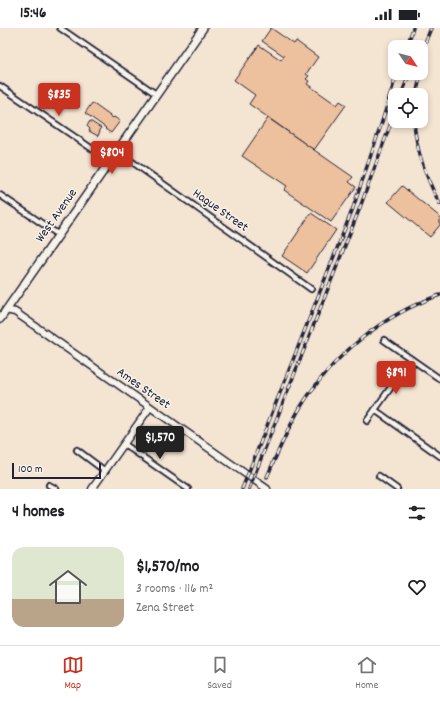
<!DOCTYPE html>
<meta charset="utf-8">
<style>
:root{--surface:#fff;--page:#f2f2f2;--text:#202124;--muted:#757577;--line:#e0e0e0;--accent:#c8321e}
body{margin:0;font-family:Dekko,sans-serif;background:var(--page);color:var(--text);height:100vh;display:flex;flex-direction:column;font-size:15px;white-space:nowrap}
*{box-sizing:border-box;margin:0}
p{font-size:13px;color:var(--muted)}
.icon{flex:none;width:22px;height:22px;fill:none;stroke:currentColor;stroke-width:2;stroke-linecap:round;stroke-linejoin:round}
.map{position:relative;height:461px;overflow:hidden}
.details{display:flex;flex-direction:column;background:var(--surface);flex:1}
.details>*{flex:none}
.needle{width:26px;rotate:125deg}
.tools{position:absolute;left:388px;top:12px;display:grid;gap:8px}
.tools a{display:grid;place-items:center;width:40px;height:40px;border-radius:8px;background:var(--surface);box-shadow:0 2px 6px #0003;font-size:20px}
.scale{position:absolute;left:12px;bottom:10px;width:89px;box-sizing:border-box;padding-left:4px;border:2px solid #22223b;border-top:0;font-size:11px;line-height:14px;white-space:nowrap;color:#22223b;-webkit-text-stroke:3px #f7f3e8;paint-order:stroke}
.price{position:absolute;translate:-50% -34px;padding:0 9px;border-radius:4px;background:var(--accent);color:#fff;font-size:13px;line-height:26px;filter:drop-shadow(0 1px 2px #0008)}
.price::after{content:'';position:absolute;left:50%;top:24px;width:12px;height:9px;margin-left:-6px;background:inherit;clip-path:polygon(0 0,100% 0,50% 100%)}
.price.selected{background:#222;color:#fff}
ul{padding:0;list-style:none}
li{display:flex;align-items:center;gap:12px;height:100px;padding:0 12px}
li+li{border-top:1px solid var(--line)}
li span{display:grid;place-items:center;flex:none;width:112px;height:80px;border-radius:12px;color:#555}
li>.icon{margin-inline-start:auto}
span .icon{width:48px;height:48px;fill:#fffc;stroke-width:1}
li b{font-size:17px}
h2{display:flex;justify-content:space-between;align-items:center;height:48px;padding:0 12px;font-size:17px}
.status{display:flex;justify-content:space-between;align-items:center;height:28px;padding:0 20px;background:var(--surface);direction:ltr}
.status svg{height:11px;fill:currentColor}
.tabs{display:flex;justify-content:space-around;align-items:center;height:56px;border-top:1px solid var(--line);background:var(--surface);font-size:11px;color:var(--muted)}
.tabs a{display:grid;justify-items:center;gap:2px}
.tabs .selected{color:var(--accent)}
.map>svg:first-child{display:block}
.building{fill:#eec19e;stroke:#22223b}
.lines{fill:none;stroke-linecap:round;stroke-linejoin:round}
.minor-casing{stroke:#22223b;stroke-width:8}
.tertiary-casing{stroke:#22223b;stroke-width:9}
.secondary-casing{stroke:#22223b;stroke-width:10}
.minor{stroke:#f7f3e8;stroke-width:4.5}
.tertiary{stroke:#f7f3e8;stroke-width:6}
.secondary{stroke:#f7f3e8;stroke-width:7}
.rail-casing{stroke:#22223b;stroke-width:3.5}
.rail{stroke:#f7f3e8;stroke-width:2;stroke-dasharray:6;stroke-linecap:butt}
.labels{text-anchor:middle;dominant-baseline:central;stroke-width:3;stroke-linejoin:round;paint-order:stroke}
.street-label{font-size:13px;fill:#22223b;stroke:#f7f3e8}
</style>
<div class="status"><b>15:46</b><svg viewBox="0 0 49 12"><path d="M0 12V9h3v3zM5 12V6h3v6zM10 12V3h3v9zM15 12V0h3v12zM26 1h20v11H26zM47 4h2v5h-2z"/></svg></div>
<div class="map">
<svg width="440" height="461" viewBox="0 0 440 461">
<rect width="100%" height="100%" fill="#f4e4d2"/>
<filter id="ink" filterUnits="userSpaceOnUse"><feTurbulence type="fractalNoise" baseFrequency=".025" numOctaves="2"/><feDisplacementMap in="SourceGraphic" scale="8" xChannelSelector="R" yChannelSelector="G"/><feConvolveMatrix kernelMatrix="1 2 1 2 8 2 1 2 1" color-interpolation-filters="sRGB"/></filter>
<g filter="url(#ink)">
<g class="building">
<polygon points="271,0 294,16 296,13 318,29 306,46 309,48 306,51 309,53 307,56 337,77 340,73 346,77 314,122 249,76 255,67 234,52 259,17 281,32 284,28 262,13"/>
<polygon points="92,75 113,90 114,89 120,93 111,105 105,101 106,100 85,85"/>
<polygon points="268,90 353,149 349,154 356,159 331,194 284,162 287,158 242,128"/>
<polygon points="90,93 101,100 98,108 89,103 90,101 87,98"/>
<polygon points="402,158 440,189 440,197 430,209 388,174"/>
<polygon points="311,185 336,202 307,245 282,228"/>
</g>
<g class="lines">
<defs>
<g id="minor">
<polyline points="60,0 156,66"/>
<polyline points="0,58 110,133"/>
<polyline points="117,123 311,261"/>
<polyline points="0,167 59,207"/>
<polyline points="384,312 440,351"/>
<polyline points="375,382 440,428"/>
<polyline points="367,393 411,331"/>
<polyline points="124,416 188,461"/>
<polyline points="77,422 105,443"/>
<polyline points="379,448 397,461"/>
<polyline points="49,457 56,461"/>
</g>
<g id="tertiary">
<polyline points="6,282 15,284 267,461"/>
<polyline points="92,461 150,379"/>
</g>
<polyline id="secondary" points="0,291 203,0"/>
</defs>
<use href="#minor" class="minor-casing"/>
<use href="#tertiary" class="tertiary-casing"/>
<use href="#secondary" class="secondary-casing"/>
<use href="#minor" class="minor"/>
<use href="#tertiary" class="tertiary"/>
<use href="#secondary" class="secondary"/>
<defs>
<g id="rail">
<polyline points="407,19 413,0"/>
<polyline points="421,25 431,0"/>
<polyline points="401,67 410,45"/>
<polyline points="416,67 423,37"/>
<path d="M 414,93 C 416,123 426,150 440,176"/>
<path d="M 267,449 C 277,426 287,402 300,380 C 332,328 382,287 440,267"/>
<polyline points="242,461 353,180 380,100 397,45"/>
<polyline points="249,461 359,182 395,84"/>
</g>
</defs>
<use href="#rail" class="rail-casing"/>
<use href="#rail" class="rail"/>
</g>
</g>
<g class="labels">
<g class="street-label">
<text transform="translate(220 183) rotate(35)">Hague Street</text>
<text transform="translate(57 188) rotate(-55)">West Avenue</text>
<text transform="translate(143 361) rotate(35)">Ames Street</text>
</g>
</g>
</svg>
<div class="tools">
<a><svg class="needle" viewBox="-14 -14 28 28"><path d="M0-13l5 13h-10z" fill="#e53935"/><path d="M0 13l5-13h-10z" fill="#757577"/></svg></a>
<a><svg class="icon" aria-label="locate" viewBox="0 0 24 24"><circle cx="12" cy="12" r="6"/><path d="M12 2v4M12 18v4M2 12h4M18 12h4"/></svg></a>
</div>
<div class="scale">100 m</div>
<b class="price" style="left:59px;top:89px">$835</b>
<b class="price" style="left:112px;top:147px">$804</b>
<b class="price" style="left:396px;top:367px">$891</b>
<b class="price selected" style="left:160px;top:432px">$1,570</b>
</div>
<section class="details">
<h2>4 homes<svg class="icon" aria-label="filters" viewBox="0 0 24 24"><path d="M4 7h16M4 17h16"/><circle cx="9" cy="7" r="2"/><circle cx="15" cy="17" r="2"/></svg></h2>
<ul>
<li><span style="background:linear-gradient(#dfe7d0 65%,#b9a48a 0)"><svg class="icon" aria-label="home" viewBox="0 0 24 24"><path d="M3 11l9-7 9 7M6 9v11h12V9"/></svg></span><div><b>$1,570/mo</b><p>3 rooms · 116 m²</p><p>Zena Street</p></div><svg class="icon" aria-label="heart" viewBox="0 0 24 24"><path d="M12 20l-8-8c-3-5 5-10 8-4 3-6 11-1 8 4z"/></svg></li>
</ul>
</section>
<nav class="tabs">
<a class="selected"><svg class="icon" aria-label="map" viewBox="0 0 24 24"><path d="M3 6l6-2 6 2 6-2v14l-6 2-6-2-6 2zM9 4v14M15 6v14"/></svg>Map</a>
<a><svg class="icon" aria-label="saved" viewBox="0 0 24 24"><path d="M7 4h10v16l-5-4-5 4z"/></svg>Saved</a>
<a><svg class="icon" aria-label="home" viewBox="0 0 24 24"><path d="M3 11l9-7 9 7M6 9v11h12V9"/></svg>Home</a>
</nav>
